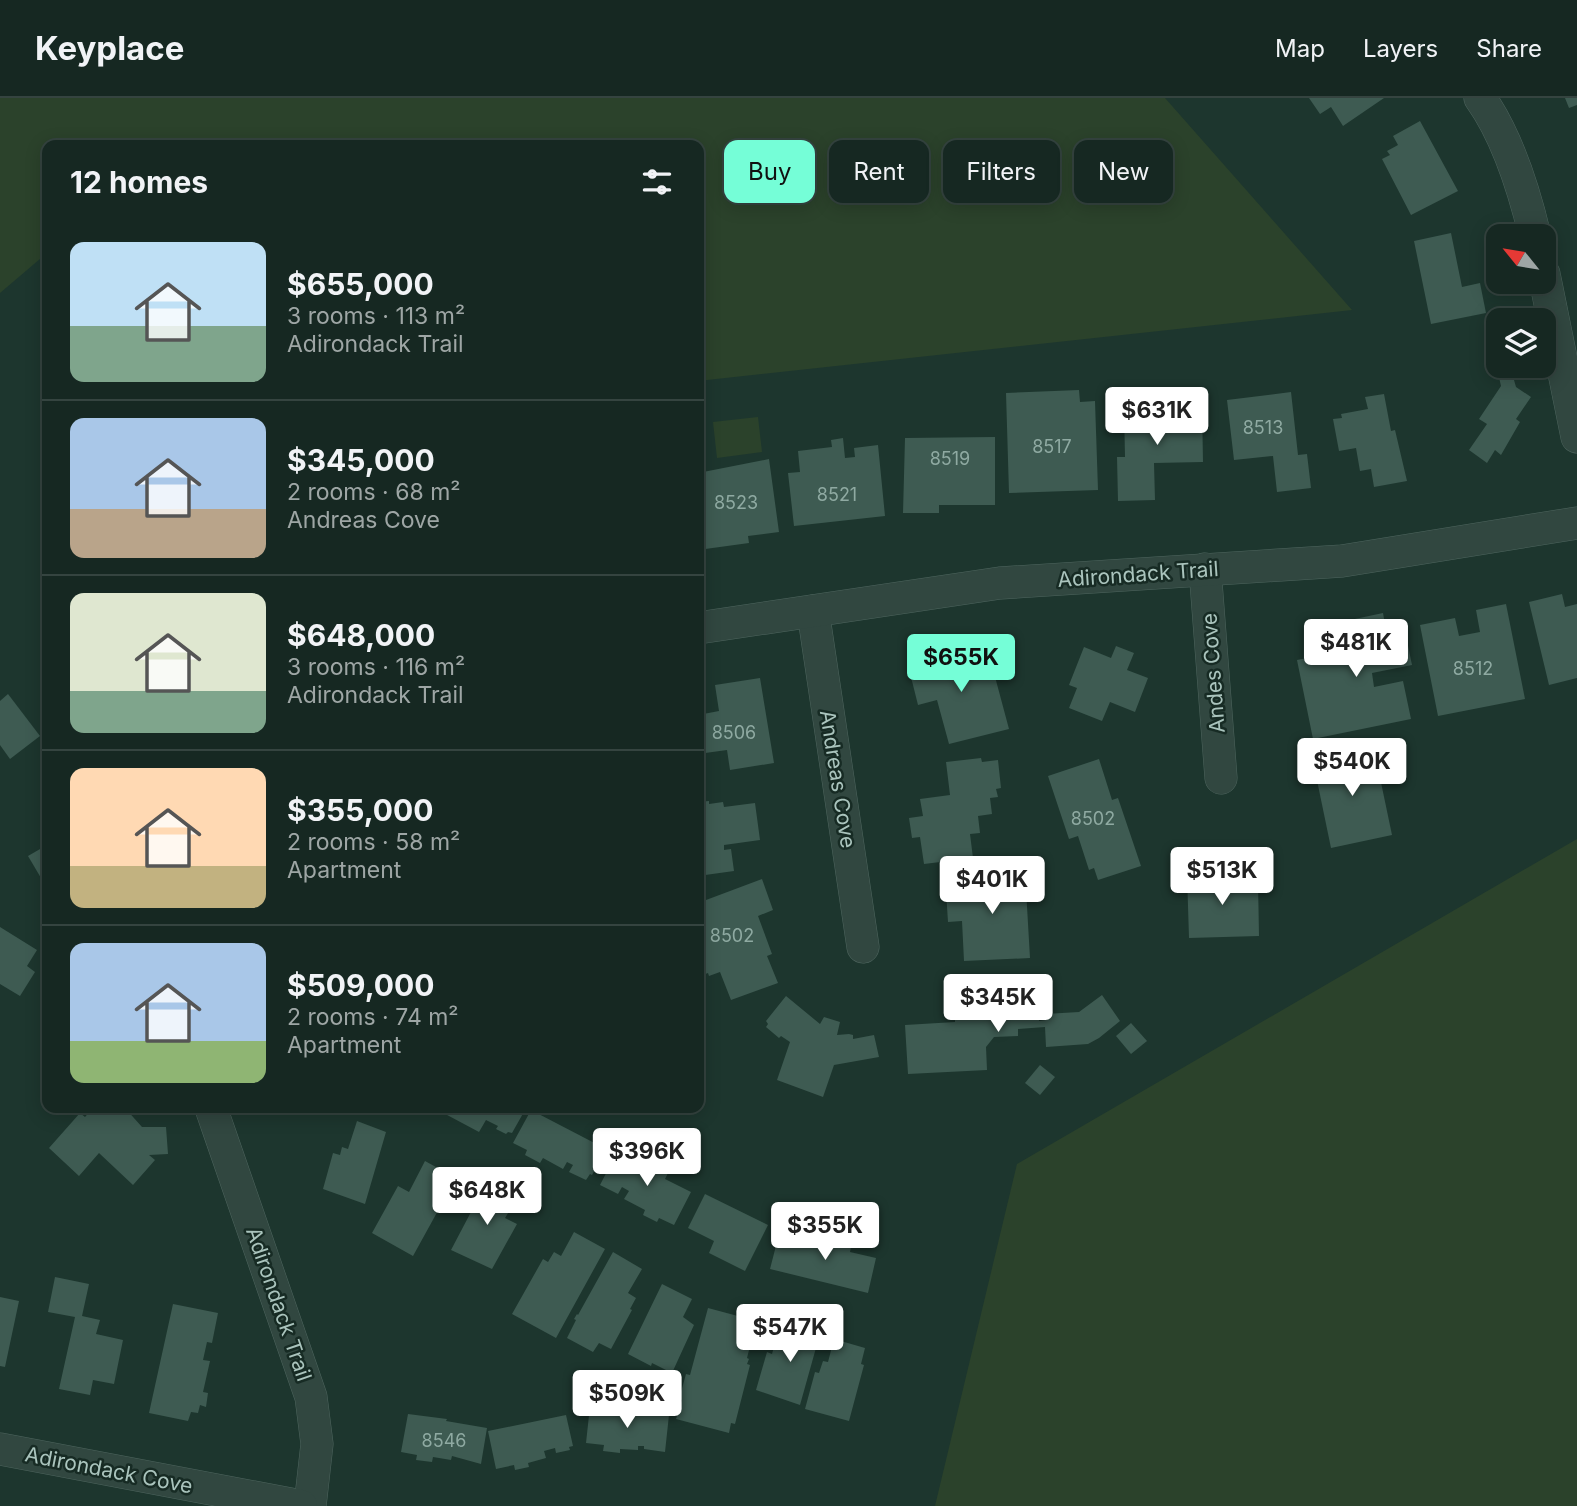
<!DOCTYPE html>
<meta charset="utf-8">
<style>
:root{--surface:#162822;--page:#1f302a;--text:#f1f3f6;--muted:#9ea6a5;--line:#354440;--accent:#75fed7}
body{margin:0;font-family:Inter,sans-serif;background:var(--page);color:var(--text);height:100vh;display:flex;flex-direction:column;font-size:26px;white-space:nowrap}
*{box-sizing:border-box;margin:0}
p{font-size:23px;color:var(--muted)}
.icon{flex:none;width:38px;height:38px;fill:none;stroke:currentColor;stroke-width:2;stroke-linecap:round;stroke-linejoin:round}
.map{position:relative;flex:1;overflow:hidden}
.sheet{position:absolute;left:42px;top:42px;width:662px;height:973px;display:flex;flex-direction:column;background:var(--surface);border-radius:14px;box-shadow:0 4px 18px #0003,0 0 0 2px var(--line)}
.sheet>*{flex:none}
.guide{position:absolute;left:724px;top:42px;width:665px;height:63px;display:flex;gap:14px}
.needle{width:46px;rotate:300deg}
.fabs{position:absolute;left:1486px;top:126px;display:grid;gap:14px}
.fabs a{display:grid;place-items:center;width:70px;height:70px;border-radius:14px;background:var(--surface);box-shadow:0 4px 18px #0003,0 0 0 2px var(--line);font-size:35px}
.price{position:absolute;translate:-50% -60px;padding:0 16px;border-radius:7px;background:#fff;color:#222;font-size:23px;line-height:46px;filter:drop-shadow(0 2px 4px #0008)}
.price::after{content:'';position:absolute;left:50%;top:42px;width:21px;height:16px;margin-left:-10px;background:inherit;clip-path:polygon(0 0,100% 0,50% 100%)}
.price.active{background:var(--accent);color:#111}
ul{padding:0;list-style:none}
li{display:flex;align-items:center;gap:21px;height:175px;padding:0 28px}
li+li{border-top:2px solid var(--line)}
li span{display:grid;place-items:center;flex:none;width:196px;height:140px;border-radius:14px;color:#555}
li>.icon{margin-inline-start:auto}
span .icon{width:84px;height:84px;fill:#fffc;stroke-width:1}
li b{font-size:30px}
h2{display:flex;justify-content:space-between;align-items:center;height:84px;padding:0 28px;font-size:30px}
.chip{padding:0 24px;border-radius:14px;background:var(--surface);box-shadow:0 4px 18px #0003,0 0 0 2px var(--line);font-size:24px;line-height:63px}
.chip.active{background:var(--accent);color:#111}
header{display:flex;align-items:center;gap:42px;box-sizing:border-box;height:98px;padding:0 35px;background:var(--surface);border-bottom:2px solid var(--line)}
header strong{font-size:33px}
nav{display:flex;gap:38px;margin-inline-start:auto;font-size:24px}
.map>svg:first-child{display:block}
.green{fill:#2b422b}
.building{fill:#3e5b52}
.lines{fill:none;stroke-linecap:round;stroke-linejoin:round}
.street-casing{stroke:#4e655e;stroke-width:33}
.street{stroke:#314740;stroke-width:32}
.labels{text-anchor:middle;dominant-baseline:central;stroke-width:5;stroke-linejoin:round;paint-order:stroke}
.number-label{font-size:18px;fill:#8faaa2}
.street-label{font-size:21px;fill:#aac4bd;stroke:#172b24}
</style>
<header>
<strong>Keyplace</strong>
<nav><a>Map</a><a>Layers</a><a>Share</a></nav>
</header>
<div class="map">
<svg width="1577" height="1408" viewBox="0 0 1577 1408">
<rect width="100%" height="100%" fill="#1d362e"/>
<g class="green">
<polygon points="0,0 1165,0 1352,212 698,283 698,47 47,47 47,155 0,195"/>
<polygon points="758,319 762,354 717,360 713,324"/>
<polygon points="1577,741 1577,1408 935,1408 1017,1066"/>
</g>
<g class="building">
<polygon points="1309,0 1384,0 1343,28 1331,9 1320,16"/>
<polygon points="1565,0 1577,0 1577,7 1569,10"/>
<polygon points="1420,23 1458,93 1411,117 1382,61 1390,57 1387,53 1398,47 1393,38"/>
<polygon points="1451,135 1462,189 1480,185 1486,215 1431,226 1414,143"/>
<polygon points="1498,232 1498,268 1522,268 1524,278 1514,282 1516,289 1531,299 1516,321 1520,324 1501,357 1495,352 1487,365 1469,352 1487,326 1479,321 1501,288 1498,275 1494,275 1487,234"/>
<polygon points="1079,292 1080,304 1095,303 1098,392 1009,395 1006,295"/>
<polygon points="1291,294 1298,357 1307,356 1311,390 1277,394 1273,358 1234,362 1227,302"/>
<polygon points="1384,296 1391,333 1395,332 1407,383 1374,389 1371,371 1360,373 1356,350 1339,353 1333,321 1342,320 1341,316 1368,311 1365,299"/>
<polygon points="1202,309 1203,364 1154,365 1155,402 1118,403 1117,359 1125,359 1124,311"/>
<polygon points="995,339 995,407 939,407 939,415 903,415 905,340"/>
<polygon points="843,340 845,360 855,359 854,350 878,347 885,418 794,428 788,375 800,374 798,353 832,349 831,342"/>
<polygon points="769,361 779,434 748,438 749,445 698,452 698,375"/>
<polygon points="1562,496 1565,509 1577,506 1577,580 1549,587 1529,504"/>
<polygon points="1506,506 1525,601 1438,618 1420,527 1455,520 1459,538 1480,534 1476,512"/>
<polygon points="1383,515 1386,532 1404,528 1412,567 1372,575 1374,589 1403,583 1411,621 1313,641 1297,562 1342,553 1336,525"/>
<polygon points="1116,548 1134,555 1127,572 1148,580 1135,614 1110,604 1102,623 1069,610 1077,590 1069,587 1084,549 1111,560"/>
<polygon points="979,549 986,577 994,575 1009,631 949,646 937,602 918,607 908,567"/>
<polygon points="760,580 774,665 730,672 727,652 698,656 698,617 719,613 715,587"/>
<polygon points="8,596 40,638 10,661 0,647 0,603"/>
<polygon points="1374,651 1392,737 1331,750 1313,663"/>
<polygon points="981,660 982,664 998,662 1001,690 996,691 998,699 990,700 992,716 978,718 980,735 970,736 973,760 924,766 920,739 912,740 909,720 923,718 920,701 950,697 946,664"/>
<polygon points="1099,661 1112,702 1118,700 1141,768 1098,782 1094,770 1089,772 1078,738 1069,741 1048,678"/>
<polygon points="709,703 709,706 723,704 724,709 755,705 760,742 724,747 724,752 731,751 734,773 698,778 698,704"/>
<polygon points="47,747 47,777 41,780 28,758"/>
<polygon points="1025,774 1030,860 964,863 962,823 948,824 946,793 960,792 959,777"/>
<polygon points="1228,774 1228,784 1258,783 1259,838 1189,840 1187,776"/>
<polygon points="762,781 773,812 758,818 772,856 767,858 778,885 731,902 720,874 709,878 708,875 700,878 698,875 698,805"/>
<polygon points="0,829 37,852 27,868 35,874 20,898 0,886"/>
<polygon points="1102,897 1120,923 1099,940 1088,946 1046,949 1045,929 1018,931 1018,938 994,939 986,949 987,972 908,976 905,927 955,924 955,911 1038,906 1039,923 1046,922 1045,916 1079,914"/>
<polygon points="786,898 820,926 824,919 840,924 837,937 849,936 853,937 853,941 874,937 879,959 834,967 823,999 777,982 790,944 781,938 779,940 766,929 768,926 766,923"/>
<polygon points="1131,925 1147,943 1131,956 1116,938"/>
<polygon points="1040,967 1055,979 1040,997 1025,985"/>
<polygon points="93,1010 125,1010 142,1029 166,1029 168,1056 149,1057 155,1062 133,1087 99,1055 79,1078 49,1050 80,1015 85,1019"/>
<polygon points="434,1010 521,1010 525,1012 512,1035 508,1034 506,1036 496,1031 498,1028 486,1022 479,1034"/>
<polygon points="531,1012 606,1051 592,1077 590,1076 586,1082 569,1074 573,1067 567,1064 563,1071 543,1060 540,1065 525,1057 527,1052 513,1045"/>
<polygon points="357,1023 386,1034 365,1106 323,1091 333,1055 340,1057 342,1049 348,1051"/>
<polygon points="617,1054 643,1068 647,1059 670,1071 665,1081 691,1094 674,1127 659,1120 657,1124 643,1117 645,1112 624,1101 629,1093 622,1089 618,1096 600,1087"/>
<polygon points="425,1063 456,1080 413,1158 372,1135 398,1088 409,1094"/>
<polygon points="485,1083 521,1102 515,1114 510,1112 505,1120 517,1126 492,1171 451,1152 482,1093 480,1092"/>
<polygon points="705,1096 768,1127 745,1173 709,1155 714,1143 688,1130"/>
<polygon points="574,1134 605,1151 556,1240 512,1216 543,1161 548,1164 554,1154 561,1158"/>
<polygon points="834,1135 853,1139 850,1154 876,1160 868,1195 770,1171 779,1136 831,1149"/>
<polygon points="613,1154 642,1171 628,1195 636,1200 630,1211 632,1212 611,1251 599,1245 593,1254 567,1240 576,1222 574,1221 577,1216 578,1217"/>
<polygon points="55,1179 89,1186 82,1218 100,1222 96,1236 123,1242 114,1286 93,1282 90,1297 59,1291 75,1219 48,1214"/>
<polygon points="662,1186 692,1201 683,1219 694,1227 672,1275 652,1265 651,1268 628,1256"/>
<polygon points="0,1199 19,1203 5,1269 0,1268"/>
<polygon points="173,1206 218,1215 212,1245 207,1244 203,1262 210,1263 203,1294 208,1295 206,1309 200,1307 198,1315 191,1314 188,1323 149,1315"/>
<polygon points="708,1210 749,1221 740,1246 750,1248 747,1260 749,1261 747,1266 750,1267 735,1326 731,1325 729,1335 676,1321 682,1302 679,1301 686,1276 690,1277"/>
<polygon points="789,1223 821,1232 800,1307 756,1292 767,1254 772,1256 775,1245 783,1247"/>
<polygon points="834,1241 865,1250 861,1266 864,1267 849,1323 805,1311 815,1274 819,1275 823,1263 828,1264"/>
<polygon points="590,1308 669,1317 665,1354 644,1351 644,1348 638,1348 638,1352 620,1351 620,1355 603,1353 604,1347 586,1345"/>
<polygon points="408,1316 447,1321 446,1323 487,1330 481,1366 452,1358 451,1362 433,1359 432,1364 416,1362 417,1357 401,1354"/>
<polygon points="566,1317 573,1348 569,1349 570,1352 556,1355 555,1350 544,1353 546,1360 528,1365 529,1369 515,1372 514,1367 496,1371 488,1333"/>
</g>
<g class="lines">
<defs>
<g id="street">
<path d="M 1480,0 C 1508,39 1524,92 1535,138"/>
<polyline points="1544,176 1577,339"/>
<polyline points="1205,471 1221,680"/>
<polyline points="813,513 863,849"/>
<polyline points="698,530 1000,485 1342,463 1577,425"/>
<polyline points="211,1010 311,1299 317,1346 310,1408"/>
<polyline points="0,1351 301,1408"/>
</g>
</defs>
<use href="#street" class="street-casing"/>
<use href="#street" class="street"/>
</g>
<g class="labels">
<g class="number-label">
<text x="1263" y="329">8513</text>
<text x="1052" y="348">8517</text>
<text x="950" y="360">8519</text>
<text x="837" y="396">8521</text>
<text x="736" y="404">8523</text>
<text x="1473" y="570">8512</text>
<text x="734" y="634">8506</text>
<text x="1093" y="720">8502</text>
<text x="732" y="837">8502</text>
<text x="444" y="1342">8546</text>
</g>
<g class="street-label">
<text transform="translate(1138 476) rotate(-4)">Adirondack Trail</text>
<text transform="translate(1213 575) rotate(-94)">Andes Cove</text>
<text transform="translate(838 681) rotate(81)">Andreas Cove</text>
<text transform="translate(279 1206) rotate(71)">Adirondack Trail</text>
<text transform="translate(109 1372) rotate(11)">Adirondack Cove</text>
</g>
</g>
</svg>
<div class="fabs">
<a><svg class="needle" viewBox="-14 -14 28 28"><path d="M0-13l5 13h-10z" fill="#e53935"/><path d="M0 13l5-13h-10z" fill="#9ea6a5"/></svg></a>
<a><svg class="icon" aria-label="layers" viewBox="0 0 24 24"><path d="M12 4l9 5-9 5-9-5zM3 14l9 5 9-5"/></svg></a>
</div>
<b class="price" style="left:1157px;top:349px">$631K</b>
<b class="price" style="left:1356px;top:581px">$481K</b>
<b class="price active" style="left:961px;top:596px">$655K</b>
<b class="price" style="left:1352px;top:700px">$540K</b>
<b class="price" style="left:1222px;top:809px">$513K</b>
<b class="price" style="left:992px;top:818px">$401K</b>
<b class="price" style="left:998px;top:936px">$345K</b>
<b class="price" style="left:647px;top:1090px">$396K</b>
<b class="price" style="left:487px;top:1129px">$648K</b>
<b class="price" style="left:825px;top:1164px">$355K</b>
<b class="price" style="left:790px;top:1266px">$547K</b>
<b class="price" style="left:627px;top:1332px">$509K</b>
<div class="guide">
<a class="chip active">Buy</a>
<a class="chip">Rent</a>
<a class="chip">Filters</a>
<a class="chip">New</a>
</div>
<section class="sheet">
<h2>12 homes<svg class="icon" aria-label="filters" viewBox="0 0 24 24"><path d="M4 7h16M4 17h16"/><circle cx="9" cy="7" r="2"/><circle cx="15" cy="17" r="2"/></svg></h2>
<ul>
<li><span style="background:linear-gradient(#bfe0f5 60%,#7fa58c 0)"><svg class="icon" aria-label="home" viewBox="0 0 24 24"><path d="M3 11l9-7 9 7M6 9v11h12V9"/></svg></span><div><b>$655,000</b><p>3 rooms · 113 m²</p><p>Adirondack Trail</p></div></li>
<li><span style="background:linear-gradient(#a9c7e8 65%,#b9a48a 0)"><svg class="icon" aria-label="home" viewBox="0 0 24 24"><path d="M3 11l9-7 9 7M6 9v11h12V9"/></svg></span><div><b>$345,000</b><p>2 rooms · 68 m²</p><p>Andreas Cove</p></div></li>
<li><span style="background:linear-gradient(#dfe7d0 70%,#7fa58c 0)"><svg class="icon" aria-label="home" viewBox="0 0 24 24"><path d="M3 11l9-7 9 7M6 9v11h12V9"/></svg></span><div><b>$648,000</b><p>3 rooms · 116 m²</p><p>Adirondack Trail</p></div></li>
<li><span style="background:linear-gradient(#ffd9b3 70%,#c2b280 0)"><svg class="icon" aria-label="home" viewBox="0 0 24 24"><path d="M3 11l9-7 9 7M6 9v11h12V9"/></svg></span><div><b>$355,000</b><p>2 rooms · 58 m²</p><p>Apartment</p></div></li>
<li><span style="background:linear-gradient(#a9c7e8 70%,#8fb573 0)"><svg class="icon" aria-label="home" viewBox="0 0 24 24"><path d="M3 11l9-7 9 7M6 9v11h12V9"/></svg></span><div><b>$509,000</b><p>2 rooms · 74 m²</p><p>Apartment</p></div></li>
</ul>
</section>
</div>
